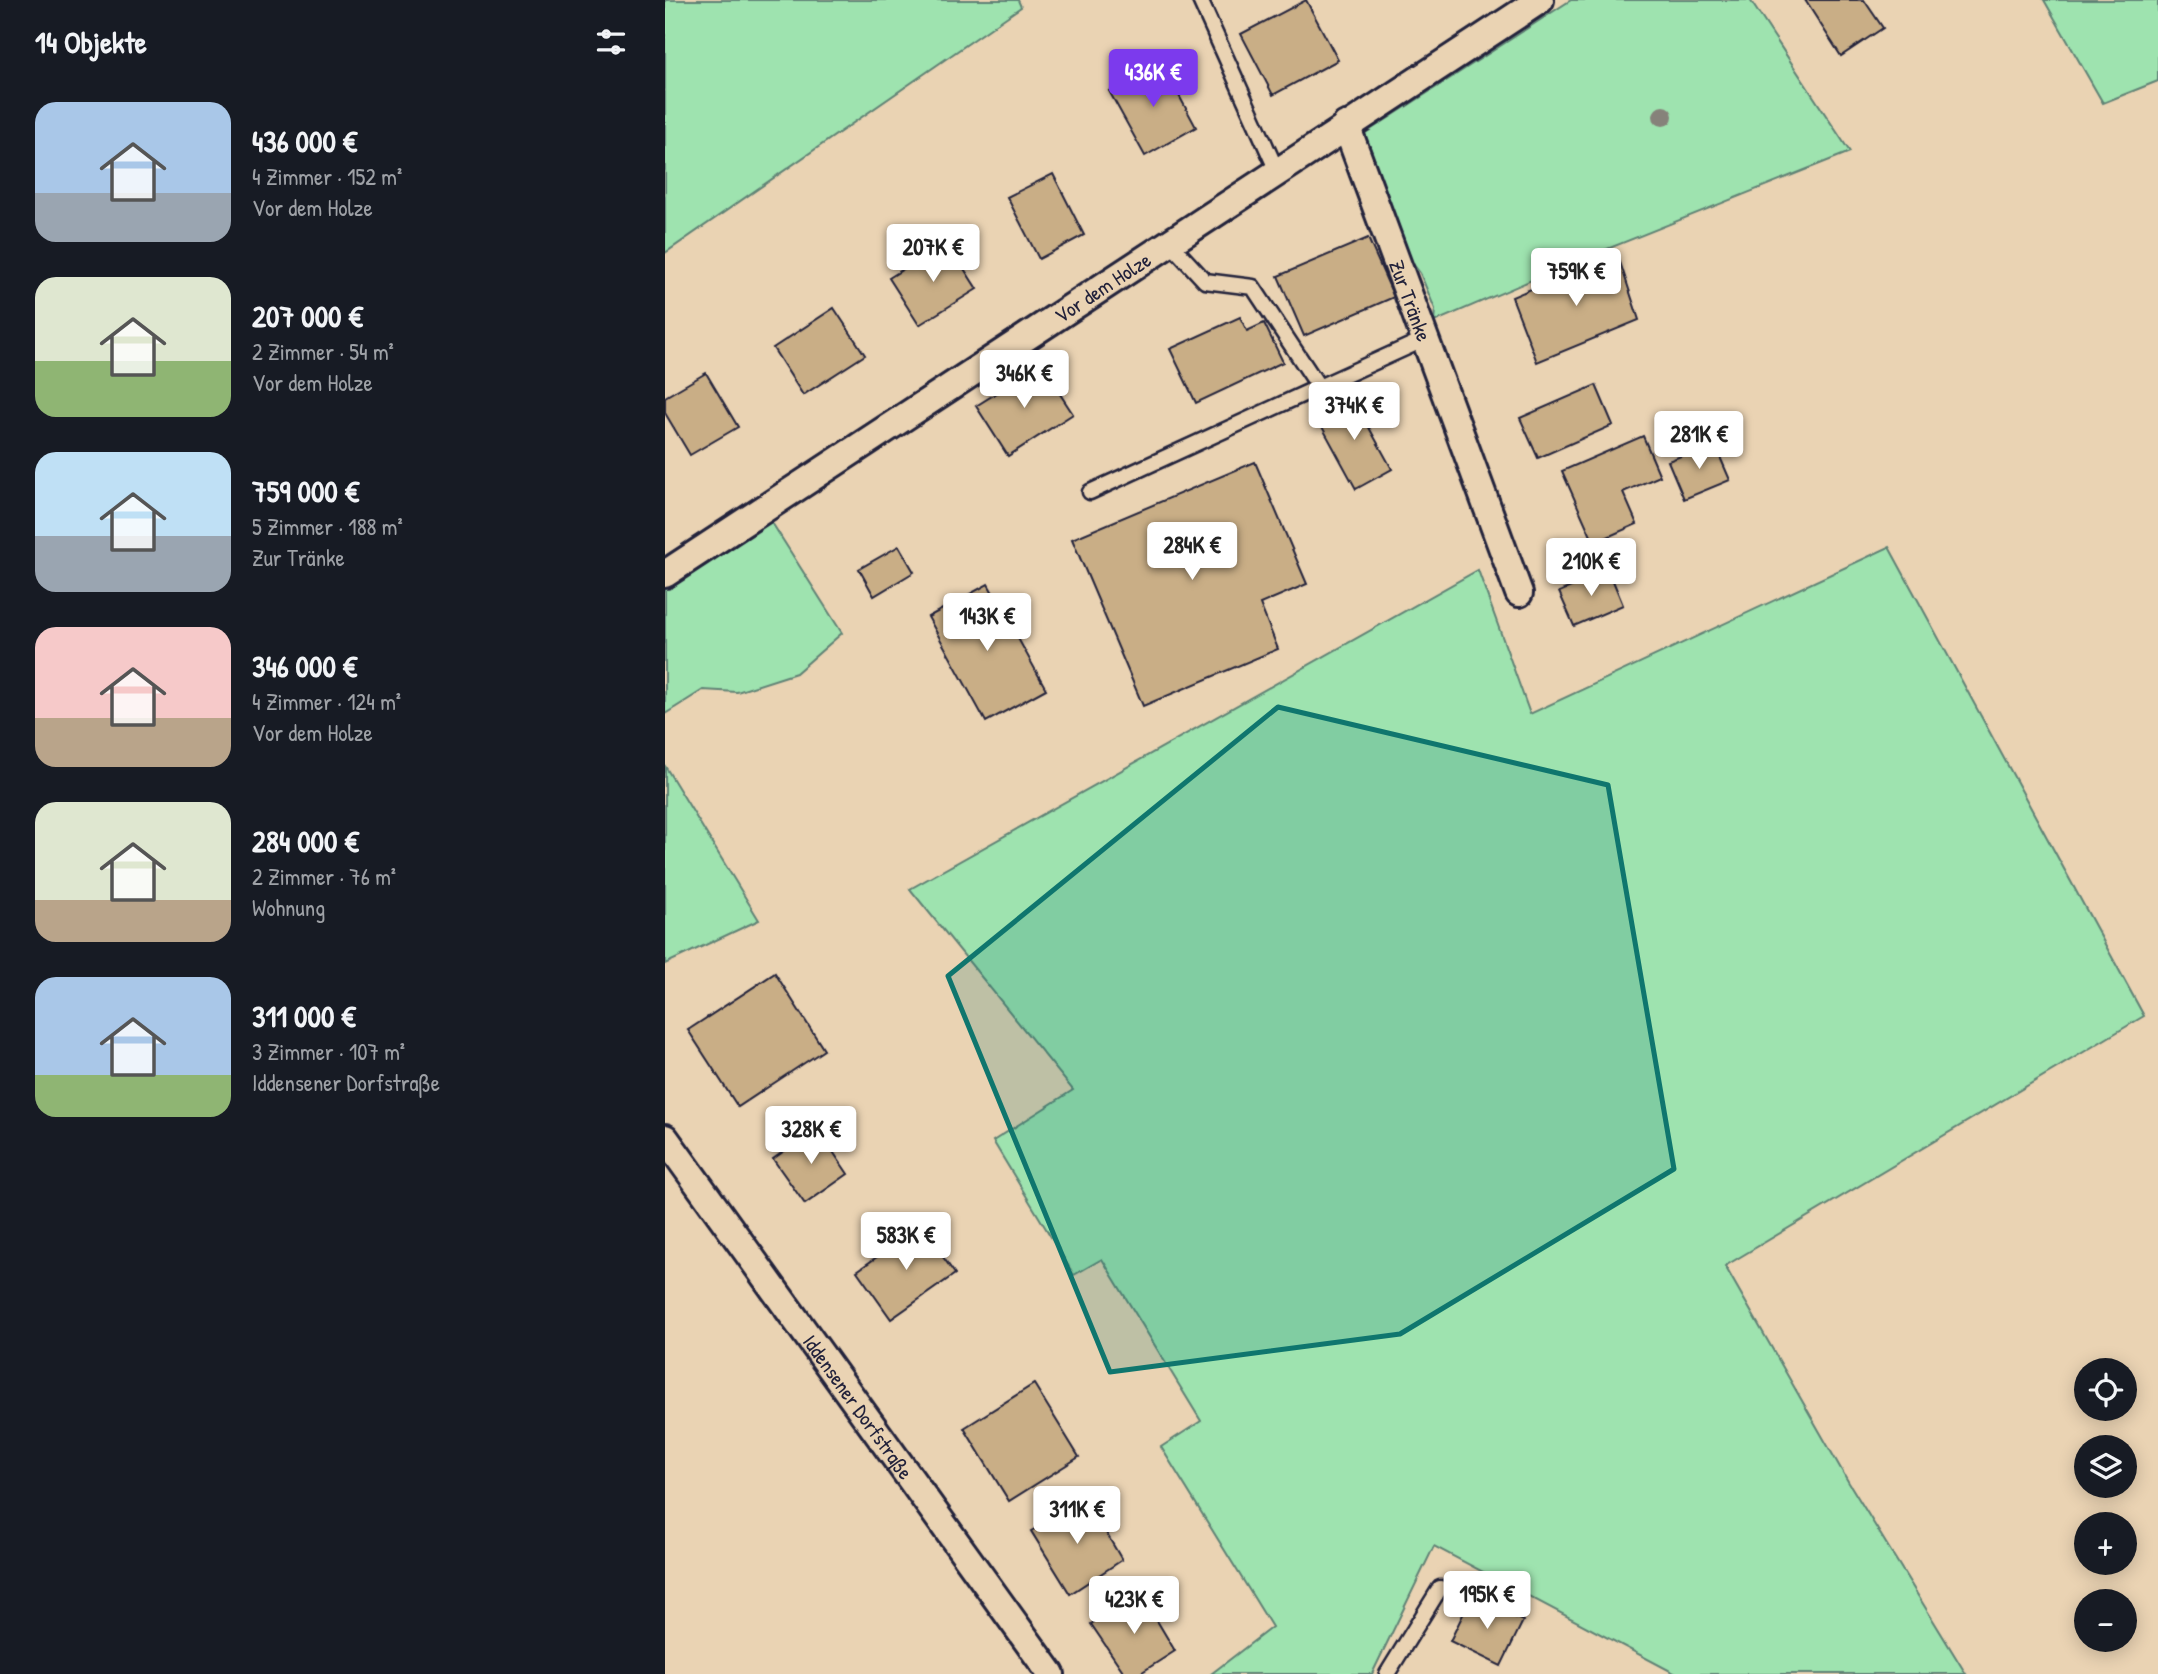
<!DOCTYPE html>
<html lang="de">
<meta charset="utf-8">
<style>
:root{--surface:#171b24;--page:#242831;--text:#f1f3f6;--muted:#9ea1a6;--accent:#7c3aed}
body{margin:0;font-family:"Patrick Hand",sans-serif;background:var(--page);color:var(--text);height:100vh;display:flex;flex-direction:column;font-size:26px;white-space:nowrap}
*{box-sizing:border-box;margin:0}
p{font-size:23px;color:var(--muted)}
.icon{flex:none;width:38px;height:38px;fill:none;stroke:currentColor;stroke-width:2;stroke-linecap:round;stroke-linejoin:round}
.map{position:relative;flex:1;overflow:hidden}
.side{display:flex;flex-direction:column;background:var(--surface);width:665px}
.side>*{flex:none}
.fabs{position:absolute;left:1409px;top:1358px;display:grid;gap:14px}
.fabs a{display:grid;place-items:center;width:63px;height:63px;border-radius:50%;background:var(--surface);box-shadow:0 4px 18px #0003;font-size:35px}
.price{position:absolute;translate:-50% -60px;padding:0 16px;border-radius:7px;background:#fff;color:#222;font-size:23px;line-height:46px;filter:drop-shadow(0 2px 4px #0008)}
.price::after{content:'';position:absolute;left:50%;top:42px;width:21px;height:16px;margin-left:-10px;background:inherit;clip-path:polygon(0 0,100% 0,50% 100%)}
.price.active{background:var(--accent);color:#fff}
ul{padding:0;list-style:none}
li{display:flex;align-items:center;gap:21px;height:175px;padding:0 35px}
li span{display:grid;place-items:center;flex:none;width:196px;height:140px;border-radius:21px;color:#555}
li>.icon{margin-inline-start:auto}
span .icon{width:84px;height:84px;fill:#fffc;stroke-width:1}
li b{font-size:30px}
h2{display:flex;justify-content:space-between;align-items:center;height:84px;padding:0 35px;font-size:30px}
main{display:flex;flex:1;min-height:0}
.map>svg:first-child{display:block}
.green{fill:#9ee3af;stroke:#608275;stroke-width:2}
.building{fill:#c9ae86;stroke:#22223b;stroke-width:2}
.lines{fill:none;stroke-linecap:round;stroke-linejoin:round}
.service-casing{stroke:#22223b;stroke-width:19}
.minor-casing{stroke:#22223b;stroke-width:32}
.service{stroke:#ead3b3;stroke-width:14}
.minor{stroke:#ead3b3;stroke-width:26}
.tree{fill:#86827a}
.marked{fill:#0f766e;fill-opacity:0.2;stroke:#0f766e;stroke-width:5;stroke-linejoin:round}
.labels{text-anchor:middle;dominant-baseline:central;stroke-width:5;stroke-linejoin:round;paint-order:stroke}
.street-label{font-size:21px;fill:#22223b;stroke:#ead3b3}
</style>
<main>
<section class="side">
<h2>14 Objekte<svg class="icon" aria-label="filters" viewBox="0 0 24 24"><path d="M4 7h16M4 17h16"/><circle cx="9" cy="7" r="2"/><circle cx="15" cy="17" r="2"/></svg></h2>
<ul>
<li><span style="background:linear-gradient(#a9c7e8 65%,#9aa5b1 0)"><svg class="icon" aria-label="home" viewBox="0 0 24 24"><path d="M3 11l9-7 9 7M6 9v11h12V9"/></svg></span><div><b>436 000 €</b><p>4 Zimmer · 152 m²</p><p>Vor dem Holze</p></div></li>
<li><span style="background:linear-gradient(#dfe7d0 60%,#8fb573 0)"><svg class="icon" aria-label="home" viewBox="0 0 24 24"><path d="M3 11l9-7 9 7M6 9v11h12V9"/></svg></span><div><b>207 000 €</b><p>2 Zimmer · 54 m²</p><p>Vor dem Holze</p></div></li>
<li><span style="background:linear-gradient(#bfe0f5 60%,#9aa5b1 0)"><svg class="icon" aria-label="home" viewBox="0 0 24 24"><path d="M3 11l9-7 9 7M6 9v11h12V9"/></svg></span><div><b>759 000 €</b><p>5 Zimmer · 188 m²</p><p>Zur Tränke</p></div></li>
<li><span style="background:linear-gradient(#f6c9c9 65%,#b9a48a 0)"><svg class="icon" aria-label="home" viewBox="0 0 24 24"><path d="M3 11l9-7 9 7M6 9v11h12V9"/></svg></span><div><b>346 000 €</b><p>4 Zimmer · 124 m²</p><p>Vor dem Holze</p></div></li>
<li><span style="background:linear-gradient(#dfe7d0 70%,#b9a48a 0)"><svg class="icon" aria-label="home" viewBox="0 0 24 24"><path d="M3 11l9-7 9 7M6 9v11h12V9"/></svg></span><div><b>284 000 €</b><p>2 Zimmer · 76 m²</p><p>Wohnung</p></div></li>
<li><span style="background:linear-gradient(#a9c7e8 70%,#8fb573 0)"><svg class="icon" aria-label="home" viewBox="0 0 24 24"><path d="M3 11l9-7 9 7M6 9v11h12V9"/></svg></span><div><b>311 000 €</b><p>3 Zimmer · 107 m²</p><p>Iddensener Dorfstraße</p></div></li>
</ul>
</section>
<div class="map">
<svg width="1493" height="1674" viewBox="0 0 1493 1674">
<rect width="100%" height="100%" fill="#ead3b3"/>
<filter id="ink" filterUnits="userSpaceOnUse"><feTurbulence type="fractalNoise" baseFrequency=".0143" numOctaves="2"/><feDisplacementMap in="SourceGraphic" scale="14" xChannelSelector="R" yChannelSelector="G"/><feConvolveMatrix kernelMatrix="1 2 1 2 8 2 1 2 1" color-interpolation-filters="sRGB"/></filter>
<g filter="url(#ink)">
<g class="green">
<polygon points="0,0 353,0 356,7 0,253"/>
<polygon points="906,0 1085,0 1185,152 897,267 769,322 770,309 755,273 742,256 699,134"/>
<polygon points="1379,0 1493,0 1493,81 1438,103"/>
<polygon points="104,518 177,633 131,673 72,692 38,690 0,714 0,587"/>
<polygon points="1224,547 1479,1016 1060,1266 1184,1483 1301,1674 1011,1674 769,1546 707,1674 546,1674 607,1627 496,1447 536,1421 437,1259 409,1275 328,1141 408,1090 245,889 813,570 865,714"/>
<polygon points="0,766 94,920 0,964"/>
</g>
<g class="building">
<polygon points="641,0 673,60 608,95 576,34"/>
<polygon points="1140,0 1199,0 1218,28 1176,56"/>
<polygon points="496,62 531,127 480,156 444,91"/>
<polygon points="388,174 419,235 374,259 342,197"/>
<polygon points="703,238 729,297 639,336 613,276"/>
<polygon points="282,242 312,289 254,325 224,278"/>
<polygon points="952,253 974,320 872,362 847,297"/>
<polygon points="169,308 200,355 138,395 108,348"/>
<polygon points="575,317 582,331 599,323 618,362 531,403 505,349"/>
<polygon points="376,365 408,414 343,456 311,406"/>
<polygon points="41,373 73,427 25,455 0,413 0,397"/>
<polygon points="931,385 948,425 873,458 855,418"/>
<polygon points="686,395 727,469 691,489 650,414"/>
<polygon points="978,436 995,476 958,492 972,524 929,543 897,471"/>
<polygon points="1049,443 1065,480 1019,499 1003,461"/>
<polygon points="590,462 642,584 595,604 613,649 478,706 407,539"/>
<polygon points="234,546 249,572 209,596 194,569"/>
<polygon points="944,571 958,605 909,626 894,592"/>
<polygon points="323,584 381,689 321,722 263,617"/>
<polygon points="110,973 159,1050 73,1107 23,1030"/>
<polygon points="152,1128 183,1174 140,1204 108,1159"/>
<polygon points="256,1226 290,1274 226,1319 192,1271"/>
<polygon points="369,1384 414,1457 344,1501 299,1428"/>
<polygon points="422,1500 457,1560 405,1594 366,1531"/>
<polygon points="475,1592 510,1651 474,1674 460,1674 426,1624"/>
<polygon points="807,1596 858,1621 836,1666 785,1641"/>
</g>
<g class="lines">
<defs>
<g id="service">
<polyline points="535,0 612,171"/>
<polyline points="504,242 540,281 588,287 654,387 760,339"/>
<polyline points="425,492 654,387"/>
<polyline points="722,1674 775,1588"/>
</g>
<g id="minor">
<path id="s1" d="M 681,125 L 854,593"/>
<path id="s2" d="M 0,574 L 875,0"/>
<path id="s3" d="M 0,1138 L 386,1674"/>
</g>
</defs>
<use href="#service" class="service-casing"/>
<use href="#minor" class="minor-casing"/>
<use href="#service" class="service"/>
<use href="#minor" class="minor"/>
</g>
<circle class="tree" cx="998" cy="116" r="10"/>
</g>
<path class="marked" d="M 613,707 L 943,785 L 1009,1169 L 735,1334 L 445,1372 L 283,976 Z"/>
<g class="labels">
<g class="street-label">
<text stroke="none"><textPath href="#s2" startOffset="523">Vor dem Holze</textPath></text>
<text stroke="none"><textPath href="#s1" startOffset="187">Zur Tränke</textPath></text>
<text stroke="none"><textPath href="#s3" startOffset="331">Iddensener Dorfstraße</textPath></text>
</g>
</g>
</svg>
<div class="fabs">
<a><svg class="icon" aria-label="locate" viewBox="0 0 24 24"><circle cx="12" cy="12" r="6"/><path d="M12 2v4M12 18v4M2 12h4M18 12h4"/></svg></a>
<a><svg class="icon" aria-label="layers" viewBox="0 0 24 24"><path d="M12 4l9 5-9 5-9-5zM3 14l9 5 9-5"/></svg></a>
<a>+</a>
<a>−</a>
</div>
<b class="price active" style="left:488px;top:109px">436K €</b>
<b class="price" style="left:268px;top:284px">207K €</b>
<b class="price" style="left:911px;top:308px">759K €</b>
<b class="price" style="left:359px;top:410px">346K €</b>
<b class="price" style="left:689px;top:442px">374K €</b>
<b class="price" style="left:1034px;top:471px">281K €</b>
<b class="price" style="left:527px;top:582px">284K €</b>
<b class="price" style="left:926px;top:598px">210K €</b>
<b class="price" style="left:322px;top:653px">143K €</b>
<b class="price" style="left:146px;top:1166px">328K €</b>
<b class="price" style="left:241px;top:1272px">583K €</b>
<b class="price" style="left:412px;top:1546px">311K €</b>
<b class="price" style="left:822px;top:1631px">195K €</b>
<b class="price" style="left:469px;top:1636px">423K €</b>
</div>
</main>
